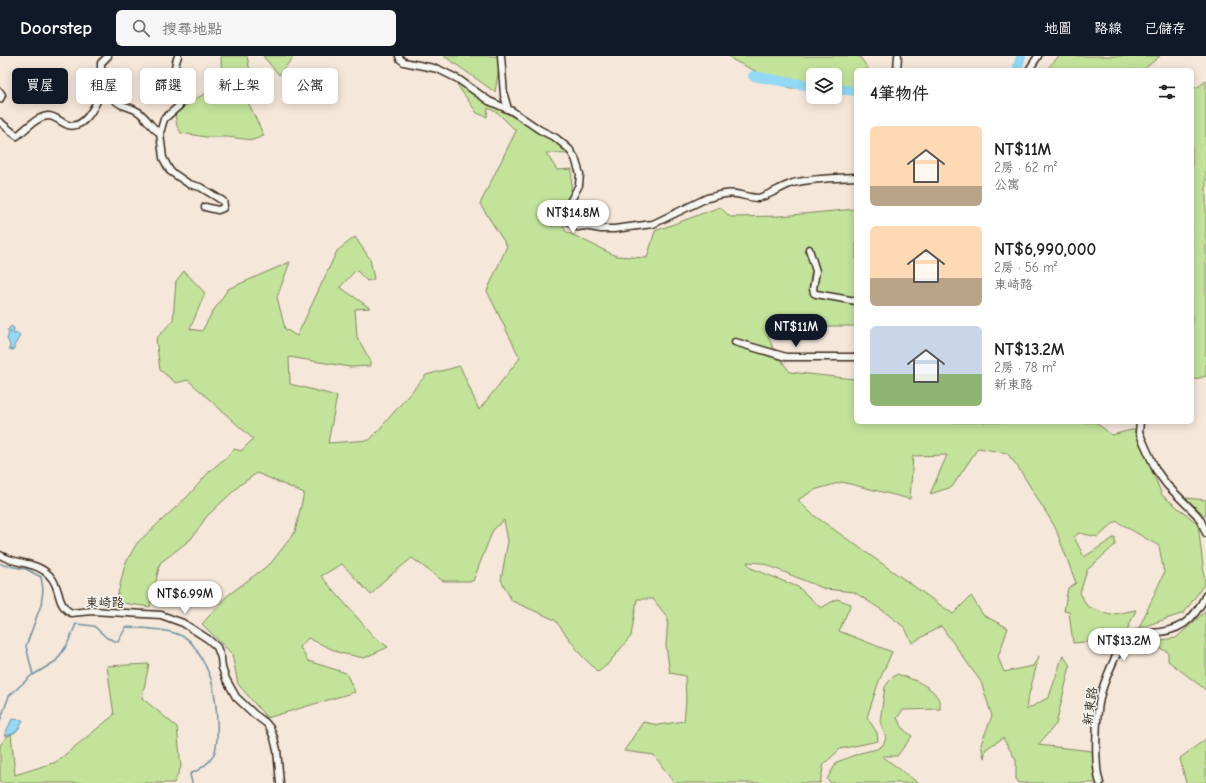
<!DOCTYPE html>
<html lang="zh-TW">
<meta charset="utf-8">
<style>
:root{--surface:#fff;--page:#f6f6f6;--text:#202124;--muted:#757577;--accent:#111827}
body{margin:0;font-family:"Comic Neue","LXGW WenKai TC",sans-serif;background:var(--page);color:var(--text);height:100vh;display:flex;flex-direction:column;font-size:15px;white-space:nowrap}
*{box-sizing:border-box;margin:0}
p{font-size:13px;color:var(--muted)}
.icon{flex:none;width:22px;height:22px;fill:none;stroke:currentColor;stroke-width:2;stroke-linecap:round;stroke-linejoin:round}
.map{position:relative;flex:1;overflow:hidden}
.details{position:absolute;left:854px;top:12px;width:340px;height:356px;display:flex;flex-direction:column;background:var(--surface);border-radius:6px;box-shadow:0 2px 10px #0003}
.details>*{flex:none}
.top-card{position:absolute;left:12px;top:12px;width:380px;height:36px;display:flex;gap:8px}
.tools{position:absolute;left:806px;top:12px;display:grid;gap:8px}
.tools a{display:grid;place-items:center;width:36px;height:36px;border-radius:6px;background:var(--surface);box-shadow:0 2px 10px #0003;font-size:20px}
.price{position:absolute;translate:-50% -34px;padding:0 9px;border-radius:14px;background:#fff;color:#222;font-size:13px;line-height:26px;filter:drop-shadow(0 1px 2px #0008)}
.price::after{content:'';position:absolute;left:50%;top:24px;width:12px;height:9px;margin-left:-6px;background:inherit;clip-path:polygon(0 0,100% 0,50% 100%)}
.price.selected{background:var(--accent);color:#fff}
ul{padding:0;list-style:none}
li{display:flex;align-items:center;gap:12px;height:100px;padding:0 16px}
li span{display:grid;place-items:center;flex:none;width:112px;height:80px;border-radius:6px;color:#555}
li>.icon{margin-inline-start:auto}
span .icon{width:48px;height:48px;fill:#fffc;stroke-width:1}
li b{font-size:17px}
h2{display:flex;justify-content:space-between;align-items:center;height:48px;padding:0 16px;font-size:17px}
.pill{padding:0 14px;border-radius:6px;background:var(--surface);box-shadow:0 2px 10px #0003;font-size:14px;line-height:36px}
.pill.selected{background:var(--accent);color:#fff}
header{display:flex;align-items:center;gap:24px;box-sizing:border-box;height:56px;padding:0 20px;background:var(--accent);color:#fff}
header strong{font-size:19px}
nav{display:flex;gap:22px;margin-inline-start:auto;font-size:14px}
.search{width:280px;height:36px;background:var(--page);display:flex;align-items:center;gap:10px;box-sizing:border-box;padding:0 14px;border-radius:6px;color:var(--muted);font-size:15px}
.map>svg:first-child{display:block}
.green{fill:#c3e39b;stroke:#7f865c}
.water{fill:#93d8f5;stroke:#70929f}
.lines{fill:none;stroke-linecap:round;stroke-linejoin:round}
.stream{stroke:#70929f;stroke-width:1.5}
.river{stroke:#93d8f5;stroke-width:10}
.street-casing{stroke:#3b2a1e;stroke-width:9}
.street{stroke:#f6f6f2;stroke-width:6}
.labels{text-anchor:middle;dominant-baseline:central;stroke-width:3;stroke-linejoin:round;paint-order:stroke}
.street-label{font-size:13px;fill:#3b2a1e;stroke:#f6f6f2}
</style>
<header>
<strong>Doorstep</strong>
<div class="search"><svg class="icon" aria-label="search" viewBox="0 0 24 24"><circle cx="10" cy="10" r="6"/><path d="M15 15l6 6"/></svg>搜尋地點</div>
<nav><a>地圖</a><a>路線</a><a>已儲存</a></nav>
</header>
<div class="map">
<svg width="1206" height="727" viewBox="0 0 1206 727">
<rect width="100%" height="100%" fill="#f5e7da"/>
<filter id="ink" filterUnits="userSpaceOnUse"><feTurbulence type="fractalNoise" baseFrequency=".025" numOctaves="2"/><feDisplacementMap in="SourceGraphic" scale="8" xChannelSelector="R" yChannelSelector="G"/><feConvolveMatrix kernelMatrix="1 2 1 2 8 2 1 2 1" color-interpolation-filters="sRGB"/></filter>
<g filter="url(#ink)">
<g class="green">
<polygon points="221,0 247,0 253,31 247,44 264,80 253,84 227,81 206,81 181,77 177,70 175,58 195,43 222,29"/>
<polygon points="263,0 294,0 279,19"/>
<polygon points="444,0 501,0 495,36"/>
<polygon points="729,0 856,0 860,1 869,14 856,14 856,33 835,32 835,19 813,19 813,32 790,32 733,4"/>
<polygon points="1059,0 1160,0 1143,14 1046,14"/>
<polygon points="456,24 490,48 536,74 564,92 567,98 546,97 557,114 572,113 571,136 560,155 565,175 616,200 647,202 655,175 720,151 730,161 781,160 856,153 856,270 830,270 768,279 774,295 790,316 854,323 856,326 856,366 1095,366 1112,379 1135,373 1162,439 1198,468 1205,527 1184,557 1139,572 1164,517 1159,490 1116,465 1098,481 1079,477 1074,481 1084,501 1115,481 1115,489 1087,514 1080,537 1087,550 1109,559 1136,554 1123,583 1073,587 1069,556 1064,555 1068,532 1076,527 1055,471 1018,411 1007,397 978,392 952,431 930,438 947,399 913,400 910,443 842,426 814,434 798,444 812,458 953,558 971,540 983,559 1008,572 998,601 1004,616 1033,610 1039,600 1027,646 1026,654 1049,641 1063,599 1070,610 1056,668 1038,689 1092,695 1097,727 1019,727 1016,723 1016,704 1003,682 986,693 984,702 981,688 992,660 981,626 941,570 912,587 905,572 885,556 854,536 825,533 762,507 747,506 751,512 798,531 821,552 837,543 851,548 839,575 892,596 879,625 867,661 877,677 878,685 840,693 824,708 820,727 674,727 654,699 624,695 643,666 658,669 684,665 686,645 685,620 670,617 666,590 668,562 653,543 637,543 631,580 607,609 598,616 582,600 555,564 512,545 501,524 508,485 504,464 493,474 473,525 443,525 412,502 382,526 371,539 342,508 321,520 374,581 388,591 364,602 340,597 308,582 300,591 308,605 346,617 355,636 267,662 238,628 232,598 202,568 227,540 271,507 295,476 304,437 257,417 241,428 207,460 191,483 160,507 150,551 116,546 125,508 137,487 187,441 210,415 231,397 234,393 241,395 253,383 188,324 176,327 160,314 156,283 173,264 176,225 184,215 205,237 190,273 202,275 212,257 228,233 290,206 277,241 285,273 297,280 337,195 355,181 370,203 374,223 367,225 356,214 340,231 370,252 355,253 357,281 370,304 370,310 350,311 289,301 290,328 337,340 328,387 370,384 426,319 460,310 479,354 520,302 487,235 507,190 480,148 516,75 498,57 488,52 487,61 477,57 458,30"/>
<polygon points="1206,25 1206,320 1192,324 1192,221 1193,190 1192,189 1192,32 1198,31"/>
<polygon points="1186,442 1206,444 1206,461"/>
<polygon points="1206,555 1206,634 1168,605 1168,596 1146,586 1176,582"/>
<polygon points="149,608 142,642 177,671 181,711 174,727 0,727 0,689 11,677 15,719 56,706 114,659 107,610"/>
<path d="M 897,618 C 912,623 942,632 940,653 L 903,654 L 897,662 L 904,674 L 912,680 L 897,700 L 882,700 L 918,727 L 831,727 L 827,723 L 837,706 L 860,697 L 877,693 L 883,689 L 886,682 L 880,665 L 885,631 L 891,623 Z"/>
<polygon points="1206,683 1206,727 1186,727 1180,702"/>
</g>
<g class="water">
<polygon points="11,270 14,272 13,277 15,278 18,277 20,280 14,290 14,294 9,293 10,289 7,283 9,277 11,276 7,275"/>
<path d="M 12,663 L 23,664 C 18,675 16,678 4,680 Z"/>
</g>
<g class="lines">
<g class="stream">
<path d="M 0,507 L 3,509 L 26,513 L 41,521 L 43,534 L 41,549 L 26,590 L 33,619 L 56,605 L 67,589 L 76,568 L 94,570 L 107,582 L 118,586 L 126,571 C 146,573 168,572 186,582 C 195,587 210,617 212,627 C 216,642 221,687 213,700 C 208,709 199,714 190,718 L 192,727"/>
<polyline points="0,665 9,640 32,619"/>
</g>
<g class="river">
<polyline points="1017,14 1021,0"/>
<polyline points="753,20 787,26 813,30"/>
<polyline points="835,33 856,35"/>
</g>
<defs>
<g id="street">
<path d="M 108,0 L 101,7 L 101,13 L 106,20 L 97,31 L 100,39 C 110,37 114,45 122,49 C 127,51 132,52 137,55 C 146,60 150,71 160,77 L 163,102 L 170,115 L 189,128 L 200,131 L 223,145 L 224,149 L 223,152 L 218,154 L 205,151"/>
<path d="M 399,0 L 400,3 L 404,6 L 438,13 L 458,23 L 489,45 L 512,55 L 540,74 L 556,82 L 569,93 L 575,102 L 580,118 L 579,129 L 567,152 L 566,157 L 566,162 L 573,169 L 578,171 L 584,170 L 601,173 L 614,173 L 653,168 L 707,142 C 716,140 727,136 736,138 C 743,139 750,142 758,142 C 770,139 781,131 793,127 C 813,122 835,122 856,121"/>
<polyline points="501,0 504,39 508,53"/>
<polyline points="897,14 898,0"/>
<polyline points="1029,14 1038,0"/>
<polyline points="0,36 2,39 0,43"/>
<path d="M 0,66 L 17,80 C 26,73 36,61 48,60 C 56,60 61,67 68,69 C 84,74 95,50 100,39"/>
<path d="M 160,77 L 164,63 L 179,50 L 186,39 C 184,35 181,32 179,28 C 173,19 174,10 178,0"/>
<polyline points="809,193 816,215 813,233 814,237 816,238 856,245"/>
<polyline points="735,286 786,301 856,301"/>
<polyline points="1140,366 1139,376 1142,383 1156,414 1167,429 1197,459 1201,465 1206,477"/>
<path d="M 0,499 C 16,509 37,505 50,520 C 62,533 55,547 71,557 L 92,555 L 161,559 L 183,567 L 208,583 L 217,591 L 221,602 L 222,612 L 226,623 L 236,641 L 254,658 L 266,667 L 270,672 L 274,682 L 277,694 L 280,727"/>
<path d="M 1100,727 C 1094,710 1096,660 1100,642 C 1103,628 1118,590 1129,581 C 1135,576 1142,577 1149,577 C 1179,576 1193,566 1206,539"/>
</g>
</defs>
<use href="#street" class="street-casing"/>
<use href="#street" class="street"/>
</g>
</g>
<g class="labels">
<g class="street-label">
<text x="105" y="546">東崎路</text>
<text transform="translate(1090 650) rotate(-82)">新東路</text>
</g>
</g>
</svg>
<div class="tools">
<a><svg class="icon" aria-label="layers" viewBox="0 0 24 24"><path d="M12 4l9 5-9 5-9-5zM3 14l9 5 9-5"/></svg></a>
</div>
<b class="price" style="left:573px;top:178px">NT$14.8M</b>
<b class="price selected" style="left:796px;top:292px">NT$11M</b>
<b class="price" style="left:185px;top:559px">NT$6.99M</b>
<b class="price" style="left:1124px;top:606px">NT$13.2M</b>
<div class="top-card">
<a class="pill selected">買屋</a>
<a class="pill">租屋</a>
<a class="pill">篩選</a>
<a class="pill">新上架</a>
<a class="pill">公寓</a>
</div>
<section class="details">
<h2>4筆物件<svg class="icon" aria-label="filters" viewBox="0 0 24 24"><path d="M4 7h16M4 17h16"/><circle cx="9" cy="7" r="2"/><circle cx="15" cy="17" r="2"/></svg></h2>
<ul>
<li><span style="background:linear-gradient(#ffd9b3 75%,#b9a48a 0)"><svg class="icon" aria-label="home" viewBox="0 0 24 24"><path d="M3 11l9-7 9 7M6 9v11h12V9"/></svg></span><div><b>NT$11M</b><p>2房 · 62 m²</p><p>公寓</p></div></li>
<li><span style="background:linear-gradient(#ffd9b3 65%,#b9a48a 0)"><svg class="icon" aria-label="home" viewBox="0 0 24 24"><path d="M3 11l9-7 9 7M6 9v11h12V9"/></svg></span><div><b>NT$6,990,000</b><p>2房 · 56 m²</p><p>東崎路</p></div></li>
<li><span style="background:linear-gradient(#c9d6e8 60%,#8fb573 0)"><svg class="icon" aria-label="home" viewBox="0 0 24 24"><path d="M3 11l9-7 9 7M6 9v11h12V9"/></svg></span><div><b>NT$13.2M</b><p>2房 · 78 m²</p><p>新東路</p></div></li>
</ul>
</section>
</div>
